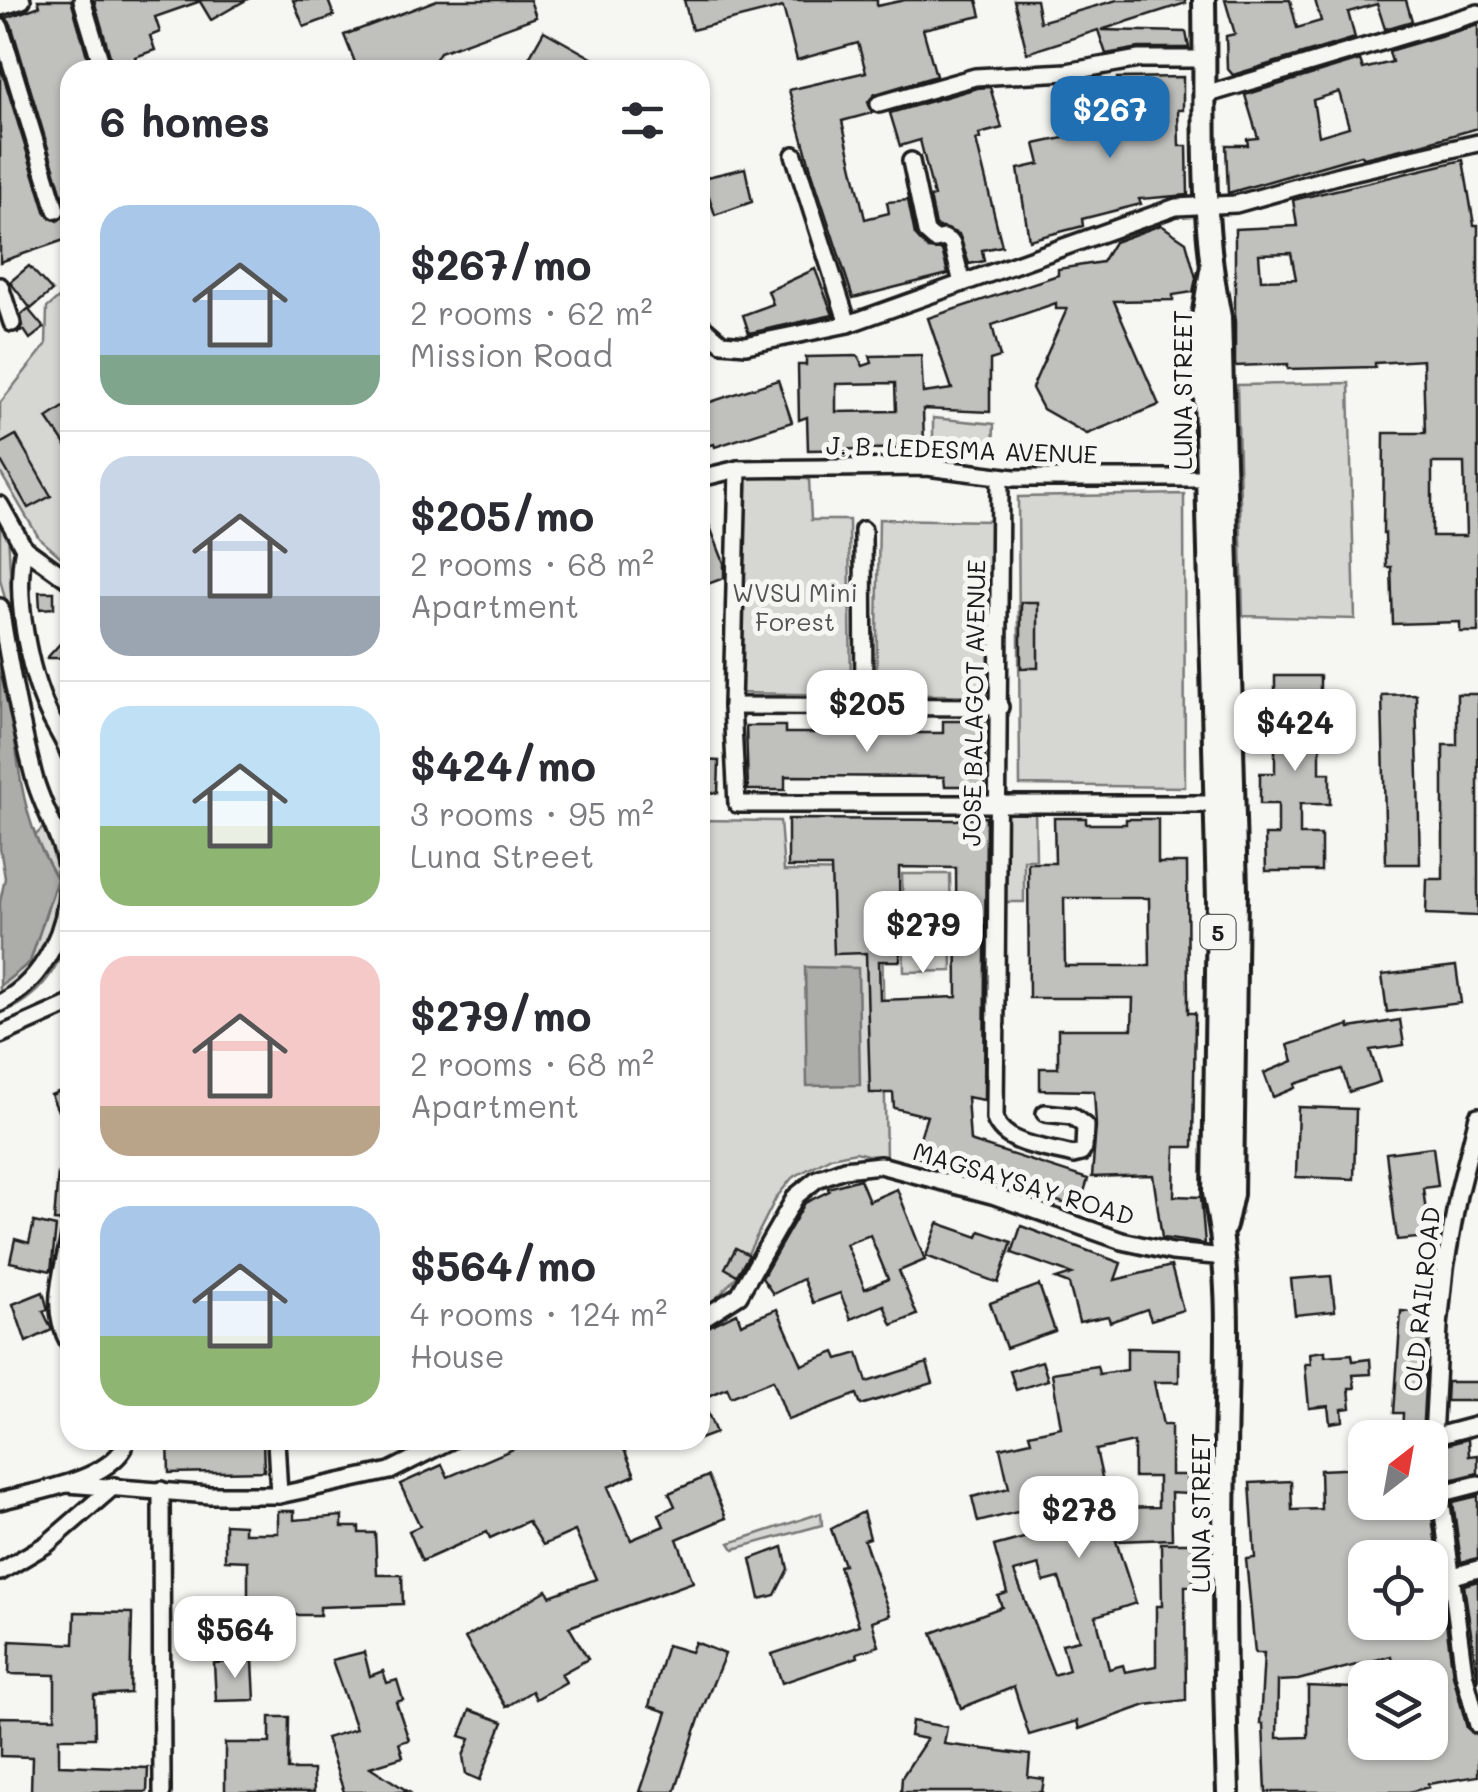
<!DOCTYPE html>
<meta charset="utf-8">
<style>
:root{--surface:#fff;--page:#f7f7f7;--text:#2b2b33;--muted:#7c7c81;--line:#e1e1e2;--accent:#1f6fb2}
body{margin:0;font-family:Mali,sans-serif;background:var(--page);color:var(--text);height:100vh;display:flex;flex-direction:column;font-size:38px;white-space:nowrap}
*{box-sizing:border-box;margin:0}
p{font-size:32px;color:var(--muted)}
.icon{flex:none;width:55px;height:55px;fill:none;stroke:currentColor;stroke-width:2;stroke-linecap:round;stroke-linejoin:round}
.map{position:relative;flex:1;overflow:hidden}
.sheet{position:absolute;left:60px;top:60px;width:650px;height:1390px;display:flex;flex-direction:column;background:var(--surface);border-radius:30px;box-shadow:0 2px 8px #0004}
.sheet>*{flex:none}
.needle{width:65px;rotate:31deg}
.tools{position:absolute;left:1348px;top:1420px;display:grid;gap:20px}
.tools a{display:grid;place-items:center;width:100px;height:100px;border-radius:20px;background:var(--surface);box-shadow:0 2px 8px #0004;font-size:50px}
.price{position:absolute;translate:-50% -85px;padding:0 22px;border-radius:20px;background:#fff;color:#222;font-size:32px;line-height:65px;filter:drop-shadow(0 2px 5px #0008)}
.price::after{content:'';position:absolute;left:50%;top:60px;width:30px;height:22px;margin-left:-15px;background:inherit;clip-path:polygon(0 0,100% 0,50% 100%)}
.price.active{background:var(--accent);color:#fff}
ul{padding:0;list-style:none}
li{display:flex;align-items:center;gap:30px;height:250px;padding:0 40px}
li+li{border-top:2px solid var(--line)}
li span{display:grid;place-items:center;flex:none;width:280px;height:200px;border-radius:30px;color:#555}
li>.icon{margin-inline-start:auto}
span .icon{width:120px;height:120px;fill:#fffc;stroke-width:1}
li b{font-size:42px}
h2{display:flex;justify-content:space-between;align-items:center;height:120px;padding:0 40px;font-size:42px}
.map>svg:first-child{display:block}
.green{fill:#d6d6d2;stroke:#797977;stroke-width:2.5}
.water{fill:#acaca9;stroke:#727271;stroke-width:2.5}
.building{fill:#c0c0bd;stroke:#1c1c1c;stroke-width:2.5;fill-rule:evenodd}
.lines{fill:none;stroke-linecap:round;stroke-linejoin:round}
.minor-casing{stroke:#1c1c1c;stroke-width:22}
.major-casing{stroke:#1c1c1c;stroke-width:28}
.minor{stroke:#f6f6f2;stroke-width:15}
.major{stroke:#f6f6f2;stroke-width:20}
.labels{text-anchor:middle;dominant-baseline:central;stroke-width:10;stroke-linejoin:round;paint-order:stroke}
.shield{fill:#f6f6f2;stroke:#5d5d5c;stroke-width:2.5}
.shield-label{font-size:22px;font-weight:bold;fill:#1c1c1c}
.street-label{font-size:25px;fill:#1c1c1c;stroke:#f6f6f2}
.park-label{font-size:25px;fill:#545453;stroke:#f6f6f2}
</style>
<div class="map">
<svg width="1478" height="1792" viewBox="0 0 1478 1792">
<rect width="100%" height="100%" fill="#f6f6f2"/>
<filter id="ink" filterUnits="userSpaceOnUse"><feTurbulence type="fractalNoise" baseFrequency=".01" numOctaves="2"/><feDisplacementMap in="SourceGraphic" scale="20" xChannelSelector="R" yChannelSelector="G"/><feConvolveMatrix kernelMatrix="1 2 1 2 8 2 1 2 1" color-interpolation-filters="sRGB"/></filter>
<g filter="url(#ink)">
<g class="green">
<polygon points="70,288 70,565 39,538 0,472 0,403 46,345 47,308"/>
<polygon points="1349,383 1355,619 1243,616 1237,385"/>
<polygon points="933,418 994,424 993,453 933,446"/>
<polygon points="744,477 809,479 811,520 849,520 851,695 738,693"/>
<polygon points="1184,494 1185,787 1020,785 1018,497"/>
<polygon points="0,513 8,531 13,629 0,579"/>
<polygon points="879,519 991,521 991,696 876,694"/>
<polygon points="1001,809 1035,809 1036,860 1024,860 1024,902 1002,902"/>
<path d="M 59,811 C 75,887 87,978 0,1014 L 0,986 L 30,962 L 57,880 L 35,836 Z"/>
<polygon points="700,820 780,821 784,871 881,872 886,1160 856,1152 831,1157 792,1178 776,1198 736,1277 709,1306 700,1310"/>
<polygon points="902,874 950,874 952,971 904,972"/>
<polygon points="821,1513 822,1525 734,1549 730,1543"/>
</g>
<g class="water">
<path d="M 0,650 C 16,711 13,778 36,837 C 41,851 50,865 57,879 L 30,962 L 0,986 L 0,902 L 5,878 L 0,848 Z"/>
<polygon points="805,967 858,968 860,1085 807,1086"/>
</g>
<g class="building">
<polygon points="38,0 71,0 91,70 70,70 70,238 0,262 0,65 46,214 58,221 67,212 11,24 6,18 40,6"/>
<polygon points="94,0 198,0 198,2 155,17 160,32 150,36 155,50 135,57 139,70 114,70"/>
<polygon points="199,0 246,0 211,20"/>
<polygon points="293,0 328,0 334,16 304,27"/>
<polygon points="437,0 530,0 536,17 440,52 429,70 358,70 344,35"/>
<polygon points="684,0 877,0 877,6 905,0 977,0 981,16 923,29 936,76 875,94 868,102 872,113 842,121 865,219 889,213 887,202 908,200 915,235 928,249 942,250 948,274 853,298 812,173 789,90 866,72 858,43 797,60 783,7 692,30"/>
<polygon points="1014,0 1036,0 1040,22 1117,0 1185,0 1186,3 1101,30 1186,32 1189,48 1139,48 1106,54 1098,30 1027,53"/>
<polygon points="1225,0 1290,0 1297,28 1321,21 1315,0 1406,0 1412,21 1385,29 1377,4 1348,12 1355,38 1233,75 1227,68 1226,36 1235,34"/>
<path d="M 1478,25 L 1478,128 L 1418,145 L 1364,158 L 1361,155 L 1228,193 L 1226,145 L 1248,145 L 1247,139 L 1258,138 L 1245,95 L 1360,60 L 1363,69 L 1392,62 L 1389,52 L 1392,50 ZM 1339,92 L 1349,127 L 1319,136 L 1313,100 Z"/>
<polygon points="544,31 613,70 522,70"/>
<polygon points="1183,77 1183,110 1178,110 1179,146 1187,146 1188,195 1139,199 1141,204 1082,219 1083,226 1029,240 1018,169 1040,164 1035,144 1068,137 1118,119 1117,78"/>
<polygon points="990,87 1002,128 979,134 980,139 976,140 1002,246 982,250 984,261 969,264 959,234 936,226 930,197 934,196 920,140 900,146 890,113 977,88"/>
<path d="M 1463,160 L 1474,225 L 1478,225 L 1478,632 L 1460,632 L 1460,622 L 1393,624 L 1391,567 L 1386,567 L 1385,533 L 1383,533 L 1384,433 L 1425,433 L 1423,360 L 1375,363 L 1375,367 L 1288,369 L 1288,364 L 1235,366 L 1235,229 L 1297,226 L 1293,200 ZM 1291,253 L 1296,279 L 1261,280 L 1259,254 ZM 1432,463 L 1464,463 L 1466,536 L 1432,536 Z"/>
<polygon points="745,168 752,202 715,215 703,178"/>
<path d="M 1161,225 L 1186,242 L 1196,278 L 1193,292 L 1173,295 L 1173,300 L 1114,301 L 1159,405 L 1087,434 L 1043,409 L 1032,388 L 1067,309 L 1056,309 L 1056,303 L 992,325 L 1000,357 L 990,360 L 990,412 L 923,409 L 924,448 L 808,450 L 807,417 L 799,420 L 798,365 L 806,365 L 806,357 L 858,356 L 863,366 L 872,363 L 870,356 L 921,355 L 923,393 L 952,389 L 928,318 L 1058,275 L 1058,269 L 1102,262 L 1114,242 ZM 895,383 L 896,411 L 836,412 L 836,384 Z"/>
<polygon points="29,266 52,291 31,309 10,282"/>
<polygon points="815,269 833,315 749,333 743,315 773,304 768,291"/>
<polygon points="28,309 44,328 30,339 24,330 17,333 23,326 21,315"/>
<polygon points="778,380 792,422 715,447 714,444 700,448 700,414 704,413 701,405"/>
<polygon points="70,403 70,452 47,418"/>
<polygon points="16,435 51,496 28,508 0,459 0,444"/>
<polygon points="700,501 724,563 724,578 700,587"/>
<polygon points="39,592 54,592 54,608 40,609"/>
<rect x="1021" y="602" width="17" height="66"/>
<polygon points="67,636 67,658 47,658"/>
<polygon points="1275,676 1320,676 1320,773 1330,773 1330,804 1300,804 1300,835 1321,835 1321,871 1266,871 1265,835 1278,835 1278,804 1260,804 1260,773 1275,773"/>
<polygon points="1416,694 1420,864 1386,864 1382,695"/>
<polygon points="1457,694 1478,694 1478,916 1426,914 1427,879 1443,879 1443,745 1457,745"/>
<polygon points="943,721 985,721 985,786 945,786 944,777 785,776 785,790 748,790 746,726 785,726 785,733 943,733"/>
<polygon points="700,760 719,761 718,793 700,792"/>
<path d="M 986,817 L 984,1100 L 967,1097 L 970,1141 L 1088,1179 L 1079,1208 L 914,1156 L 927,1116 L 894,1108 L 893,1093 L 870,1093 L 866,953 L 834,954 L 831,867 L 788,867 L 788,819 L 956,820 ZM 899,867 L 956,868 L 957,997 L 880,1000 L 879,961 L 900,961 Z"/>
<path d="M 1054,818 L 1086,818 L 1086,824 L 1126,824 L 1126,819 L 1158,819 L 1158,863 L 1187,863 L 1188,1013 L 1195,1013 L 1193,1147 L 1175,1147 L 1174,1196 L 1201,1197 L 1205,1244 L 1162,1238 L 1153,1175 L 1092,1177 L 1096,1126 L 1094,1091 L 1040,1090 L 1040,1068 L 1058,1068 L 1058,1029 L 1132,1029 L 1133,998 L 1029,998 L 1028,863 L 1055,863 ZM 1064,898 L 1149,898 L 1150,966 L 1065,966 Z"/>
<polygon points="1456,966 1461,1003 1387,1012 1382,975"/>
<polygon points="1400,1020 1404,1045 1370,1050 1380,1082 1349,1092 1342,1069 1295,1084 1295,1088 1273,1097 1264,1073 1293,1061 1288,1045 1349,1025 1350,1028"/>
<polygon points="70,1087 70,1138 51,1095"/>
<polygon points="1298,1107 1356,1109 1354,1179 1296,1177"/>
<polygon points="1433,1147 1438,1186 1423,1188 1429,1237 1397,1240 1386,1153"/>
<polygon points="58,1173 70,1175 68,1222 54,1221"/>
<path d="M 860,1179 L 869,1201 L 897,1189 L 925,1260 L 899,1271 L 917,1315 L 892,1325 L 884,1305 L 851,1319 L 840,1293 L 813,1303 L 803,1279 L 773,1294 L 762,1278 L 805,1203 L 829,1191 L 828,1188 ZM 870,1235 L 888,1279 L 865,1289 L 846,1244 Z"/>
<polygon points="34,1222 56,1227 51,1271 10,1262 15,1239 29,1243"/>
<polygon points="938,1223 978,1237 980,1231 1012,1242 998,1283 926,1256"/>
<polygon points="1021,1226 1121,1263 1115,1280 1171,1266 1183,1310 1151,1320 1147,1309 1110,1322 1108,1316 1079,1322 1069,1284 1056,1279 1072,1274 1012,1253"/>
<polygon points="736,1248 749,1255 737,1275 725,1268"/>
<polygon points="1331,1276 1335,1311 1295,1315 1291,1279"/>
<polygon points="1039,1285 1055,1331 1006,1348 990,1303"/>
<polygon points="43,1292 48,1310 43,1311 52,1330 26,1342 13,1304"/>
<polygon points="777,1309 802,1365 835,1352 838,1359 858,1353 867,1382 927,1363 933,1383 861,1405 857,1394 788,1420 773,1380 731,1397 727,1388 702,1399 716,1433 700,1439 700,1331 737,1313 741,1324"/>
<polygon points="1401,1311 1429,1313 1422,1438 1402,1438 1403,1413 1394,1413"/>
<path d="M 1127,1348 L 1179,1349 L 1179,1382 L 1154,1382 L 1163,1425 L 1171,1425 L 1171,1475 L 1187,1475 L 1187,1494 L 1171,1493 L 1172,1539 L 1116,1541 L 1136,1603 L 1096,1616 L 1109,1669 L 1123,1665 L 1125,1672 L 1156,1666 L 1156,1606 L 1162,1606 L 1161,1543 L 1193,1543 L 1193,1586 L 1185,1586 L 1186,1700 L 1146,1705 L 1079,1729 L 1077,1721 L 1029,1735 L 1014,1687 L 961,1708 L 932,1633 L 1002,1607 L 998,1596 L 1007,1593 L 994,1546 L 1035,1535 L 1029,1511 L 1069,1510 L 1073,1525 L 1114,1514 L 1114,1508 L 1158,1507 L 1158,1477 L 1134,1477 L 1134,1442 L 1096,1450 L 1104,1486 L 1032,1502 L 1033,1508 L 978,1522 L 972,1497 L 1009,1488 L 1000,1448 L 1031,1441 L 1029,1434 L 1061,1427 L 1052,1373 L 1097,1366 L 1099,1374 L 1127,1370 ZM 1039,1565 L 1044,1582 L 1059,1578 L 1079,1640 L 1062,1644 L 1069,1670 L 1054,1675 L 1014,1572 Z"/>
<polygon points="1325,1351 1325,1356 1352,1354 1353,1361 1370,1359 1371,1374 1353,1375 1355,1388 1349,1388 1351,1408 1342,1409 1343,1421 1330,1423 1328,1406 1309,1408 1305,1364 1311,1364 1310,1353"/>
<polygon points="1042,1361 1048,1380 1016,1390 1010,1371"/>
<polygon points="1447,1382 1478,1382 1478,1401 1446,1401"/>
<polygon points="1468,1439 1469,1456 1478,1455 1478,1473 1450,1480 1445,1445"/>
<polygon points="168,1440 263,1440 264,1471 169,1473"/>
<polygon points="534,1440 620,1440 635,1475 608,1487 631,1540 664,1526 659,1514 675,1506 669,1493 708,1476 726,1518 677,1539 693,1582 569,1627 588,1659 561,1674 566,1682 536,1699 532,1691 506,1707 465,1638 547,1590 550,1596 596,1579 575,1531 543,1545 528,1521 490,1538 487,1532 422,1561 409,1531 420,1526 400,1484 442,1465 448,1477"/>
<path d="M 1365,1468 L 1365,1502 L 1430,1501 L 1453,1675 L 1467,1728 L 1478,1736 L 1478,1776 L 1428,1784 L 1429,1787 L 1409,1792 L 1266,1792 L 1263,1724 L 1260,1724 L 1264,1653 L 1255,1653 L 1246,1559 L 1255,1558 L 1250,1483 L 1291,1481 L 1292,1510 L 1321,1509 L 1320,1470 ZM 1364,1558 L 1430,1558 L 1430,1622 L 1365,1622 L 1361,1566 L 1365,1566 ZM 1391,1656 L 1394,1678 L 1430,1678 L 1430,1742 L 1365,1742 L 1365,1731 L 1353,1735 L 1352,1688 L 1308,1686 L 1308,1737 L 1277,1738 L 1278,1681 L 1298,1680 Z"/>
<polygon points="1478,1496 1478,1558 1461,1562 1453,1502"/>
<polygon points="278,1511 294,1511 294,1520 342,1516 342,1527 359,1527 359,1533 375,1533 377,1575 402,1575 403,1604 320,1607 320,1615 286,1615 286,1607 248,1607 248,1561 225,1560 225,1524 244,1525 244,1533 278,1533"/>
<polygon points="863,1512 870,1538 864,1540 890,1615 872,1621 879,1646 857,1653 858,1657 782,1683 772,1654 859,1625 839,1566 844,1565 831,1529"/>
<polygon points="783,1547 788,1569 775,1595 760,1599 751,1559"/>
<polygon points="1478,1581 1478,1682 1464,1585"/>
<polygon points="75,1612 132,1613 130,1693 94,1695 95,1738 59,1738 59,1765 148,1768 147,1792 31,1792 32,1757 0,1756 0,1717 55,1718 55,1675 9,1674 10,1641 74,1644"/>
<polygon points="695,1642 725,1654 702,1710 675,1792 640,1792 667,1712 649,1706 667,1645 691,1652"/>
<polygon points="364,1652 370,1676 383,1671 387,1683 397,1680 403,1700 396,1702 409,1740 399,1743 403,1757 370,1767 409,1792 344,1792 326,1738 356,1729 332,1660"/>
<polygon points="253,1661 255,1700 216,1701 214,1663"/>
<polygon points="470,1710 503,1722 480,1780 466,1774 463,1756 470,1739 460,1736"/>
<polygon points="270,1717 289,1717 288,1770 313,1770 314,1792 225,1792 225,1743 270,1743"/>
<polygon points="912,1721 947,1727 944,1744 1030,1755 1028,1777 1044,1779 1042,1792 901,1792 902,1777 927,1739 910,1736"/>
</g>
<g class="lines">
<defs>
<g id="minor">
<polyline points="82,0 103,70"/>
<polyline points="0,7 22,0"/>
<polyline points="0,27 56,210"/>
<polyline points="1205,95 1478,13"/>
<polyline points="879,104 975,77 1067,72 1139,59 1205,59"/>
<polyline points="794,155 848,324"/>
<polyline points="911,161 926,232 935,240 944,238 952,243 962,283"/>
<polyline points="0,286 12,323"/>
<polyline points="700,324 722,343 746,345 848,324 1176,207 1236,204 1343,174 1478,143"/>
<polyline points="738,469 732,706 737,804 1226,804"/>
<path d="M 1000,477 L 995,1119 C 1005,1146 1049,1148 1073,1155 L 1081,1153 L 1084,1148 L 1085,1126 L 1072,1116 L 1045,1113"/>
<polyline points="700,478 738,469 927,467 1014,478 1215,478"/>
<polyline points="0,505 24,548 70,581"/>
<polyline points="863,530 864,706"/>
<path d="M 24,548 C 14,595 28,669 48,712 C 55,727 64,740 70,755"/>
<path d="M 0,607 C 9,663 19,718 33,773 C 41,807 64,839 67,874 C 71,924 45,980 0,1003"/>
<polyline points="732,706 1000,707"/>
<polyline points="0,1035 70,1004"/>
<polyline points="1478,1116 1458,1195 1445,1268 1439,1326 1433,1437 1464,1673 1478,1725"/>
<path d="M 70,1236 C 62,1275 49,1309 70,1345"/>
<polyline points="700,1320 739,1295 796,1196 817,1179 844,1169 880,1165 992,1195 1122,1241 1172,1252 1225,1257"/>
<polyline points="1433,1437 1478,1425"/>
<polyline points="276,1440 279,1495"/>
<polyline points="67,1484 210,1495 279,1495 390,1471 451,1440"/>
<polyline points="161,1490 162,1792"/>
<polyline points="1439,1494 1478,1484"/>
<path d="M 0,1501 C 36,1491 103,1482 124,1448 L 122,1440"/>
<polyline points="0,1572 47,1544 114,1486"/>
<polyline points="1450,1577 1478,1569"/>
</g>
<g id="major">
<path d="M 1204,0 C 1206,106 1199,213 1220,317 L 1236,890 L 1232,1194 L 1225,1226"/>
<path d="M 1211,271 L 1203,317 L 1218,901 L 1214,1193 C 1233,1278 1226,1367 1225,1454 C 1223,1567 1224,1679 1228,1792"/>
</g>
</defs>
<use href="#minor" class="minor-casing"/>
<use href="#major" class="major-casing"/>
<use href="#minor" class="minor"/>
<use href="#major" class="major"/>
</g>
</g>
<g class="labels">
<rect class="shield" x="1200.5" y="915" width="35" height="34" rx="8"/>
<g class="shield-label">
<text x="1218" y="932">5</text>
</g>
<g class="street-label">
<text transform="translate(1182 390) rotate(-90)">LUNA STREET</text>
<text transform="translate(962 449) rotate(2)">J. B. LEDESMA AVENUE</text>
<text transform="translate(973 703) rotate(-89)">JOSE BALAGOT AVENUE</text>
<text transform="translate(1024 1183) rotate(17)">MAGSAYSAY ROAD</text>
<text transform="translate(1421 1299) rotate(-84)">OLD RAILROAD</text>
<text transform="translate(1200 1513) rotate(-90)">LUNA STREET</text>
</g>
<g class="park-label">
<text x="795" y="592">WVSU Mini<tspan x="795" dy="29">Forest</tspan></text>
</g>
</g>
</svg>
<div class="tools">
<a><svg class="needle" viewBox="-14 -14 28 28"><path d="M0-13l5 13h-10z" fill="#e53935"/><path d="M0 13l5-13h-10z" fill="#7c7c81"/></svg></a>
<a><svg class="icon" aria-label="locate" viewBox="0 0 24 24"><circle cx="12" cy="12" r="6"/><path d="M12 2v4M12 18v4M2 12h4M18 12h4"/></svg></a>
<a><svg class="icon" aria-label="layers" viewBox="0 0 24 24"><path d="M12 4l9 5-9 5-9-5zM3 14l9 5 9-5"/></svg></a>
</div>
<b class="price active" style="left:1110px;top:161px">$267</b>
<b class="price" style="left:867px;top:755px">$205</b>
<b class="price" style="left:1295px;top:774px">$424</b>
<b class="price" style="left:923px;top:976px">$279</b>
<b class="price" style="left:1079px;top:1561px">$278</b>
<b class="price" style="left:235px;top:1681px">$564</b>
<section class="sheet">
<h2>6 homes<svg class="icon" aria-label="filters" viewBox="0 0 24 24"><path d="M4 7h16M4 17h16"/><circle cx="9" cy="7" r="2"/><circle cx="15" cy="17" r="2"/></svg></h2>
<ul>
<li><span style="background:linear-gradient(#a9c7e8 75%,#7fa58c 0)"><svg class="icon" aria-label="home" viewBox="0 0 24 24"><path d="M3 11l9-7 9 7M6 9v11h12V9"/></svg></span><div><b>$267/mo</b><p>2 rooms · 62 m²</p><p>Mission Road</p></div></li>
<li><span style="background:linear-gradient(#c9d6e8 70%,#9aa5b1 0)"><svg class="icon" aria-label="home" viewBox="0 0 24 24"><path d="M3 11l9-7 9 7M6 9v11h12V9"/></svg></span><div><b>$205/mo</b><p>2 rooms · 68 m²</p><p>Apartment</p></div></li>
<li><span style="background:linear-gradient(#bfe0f5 60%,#8fb573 0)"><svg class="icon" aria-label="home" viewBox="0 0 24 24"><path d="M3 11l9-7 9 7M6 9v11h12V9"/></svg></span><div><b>$424/mo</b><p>3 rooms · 95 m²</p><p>Luna Street</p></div></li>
<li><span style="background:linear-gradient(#f6c9c9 75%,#b9a48a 0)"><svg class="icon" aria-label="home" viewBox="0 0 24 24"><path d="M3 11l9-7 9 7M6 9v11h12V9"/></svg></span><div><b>$279/mo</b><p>2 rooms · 68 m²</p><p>Apartment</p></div></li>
<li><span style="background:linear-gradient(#a9c7e8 65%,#8fb573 0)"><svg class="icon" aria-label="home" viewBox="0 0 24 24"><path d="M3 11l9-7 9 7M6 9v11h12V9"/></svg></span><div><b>$564/mo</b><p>4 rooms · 124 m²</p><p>House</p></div></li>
</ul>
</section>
</div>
